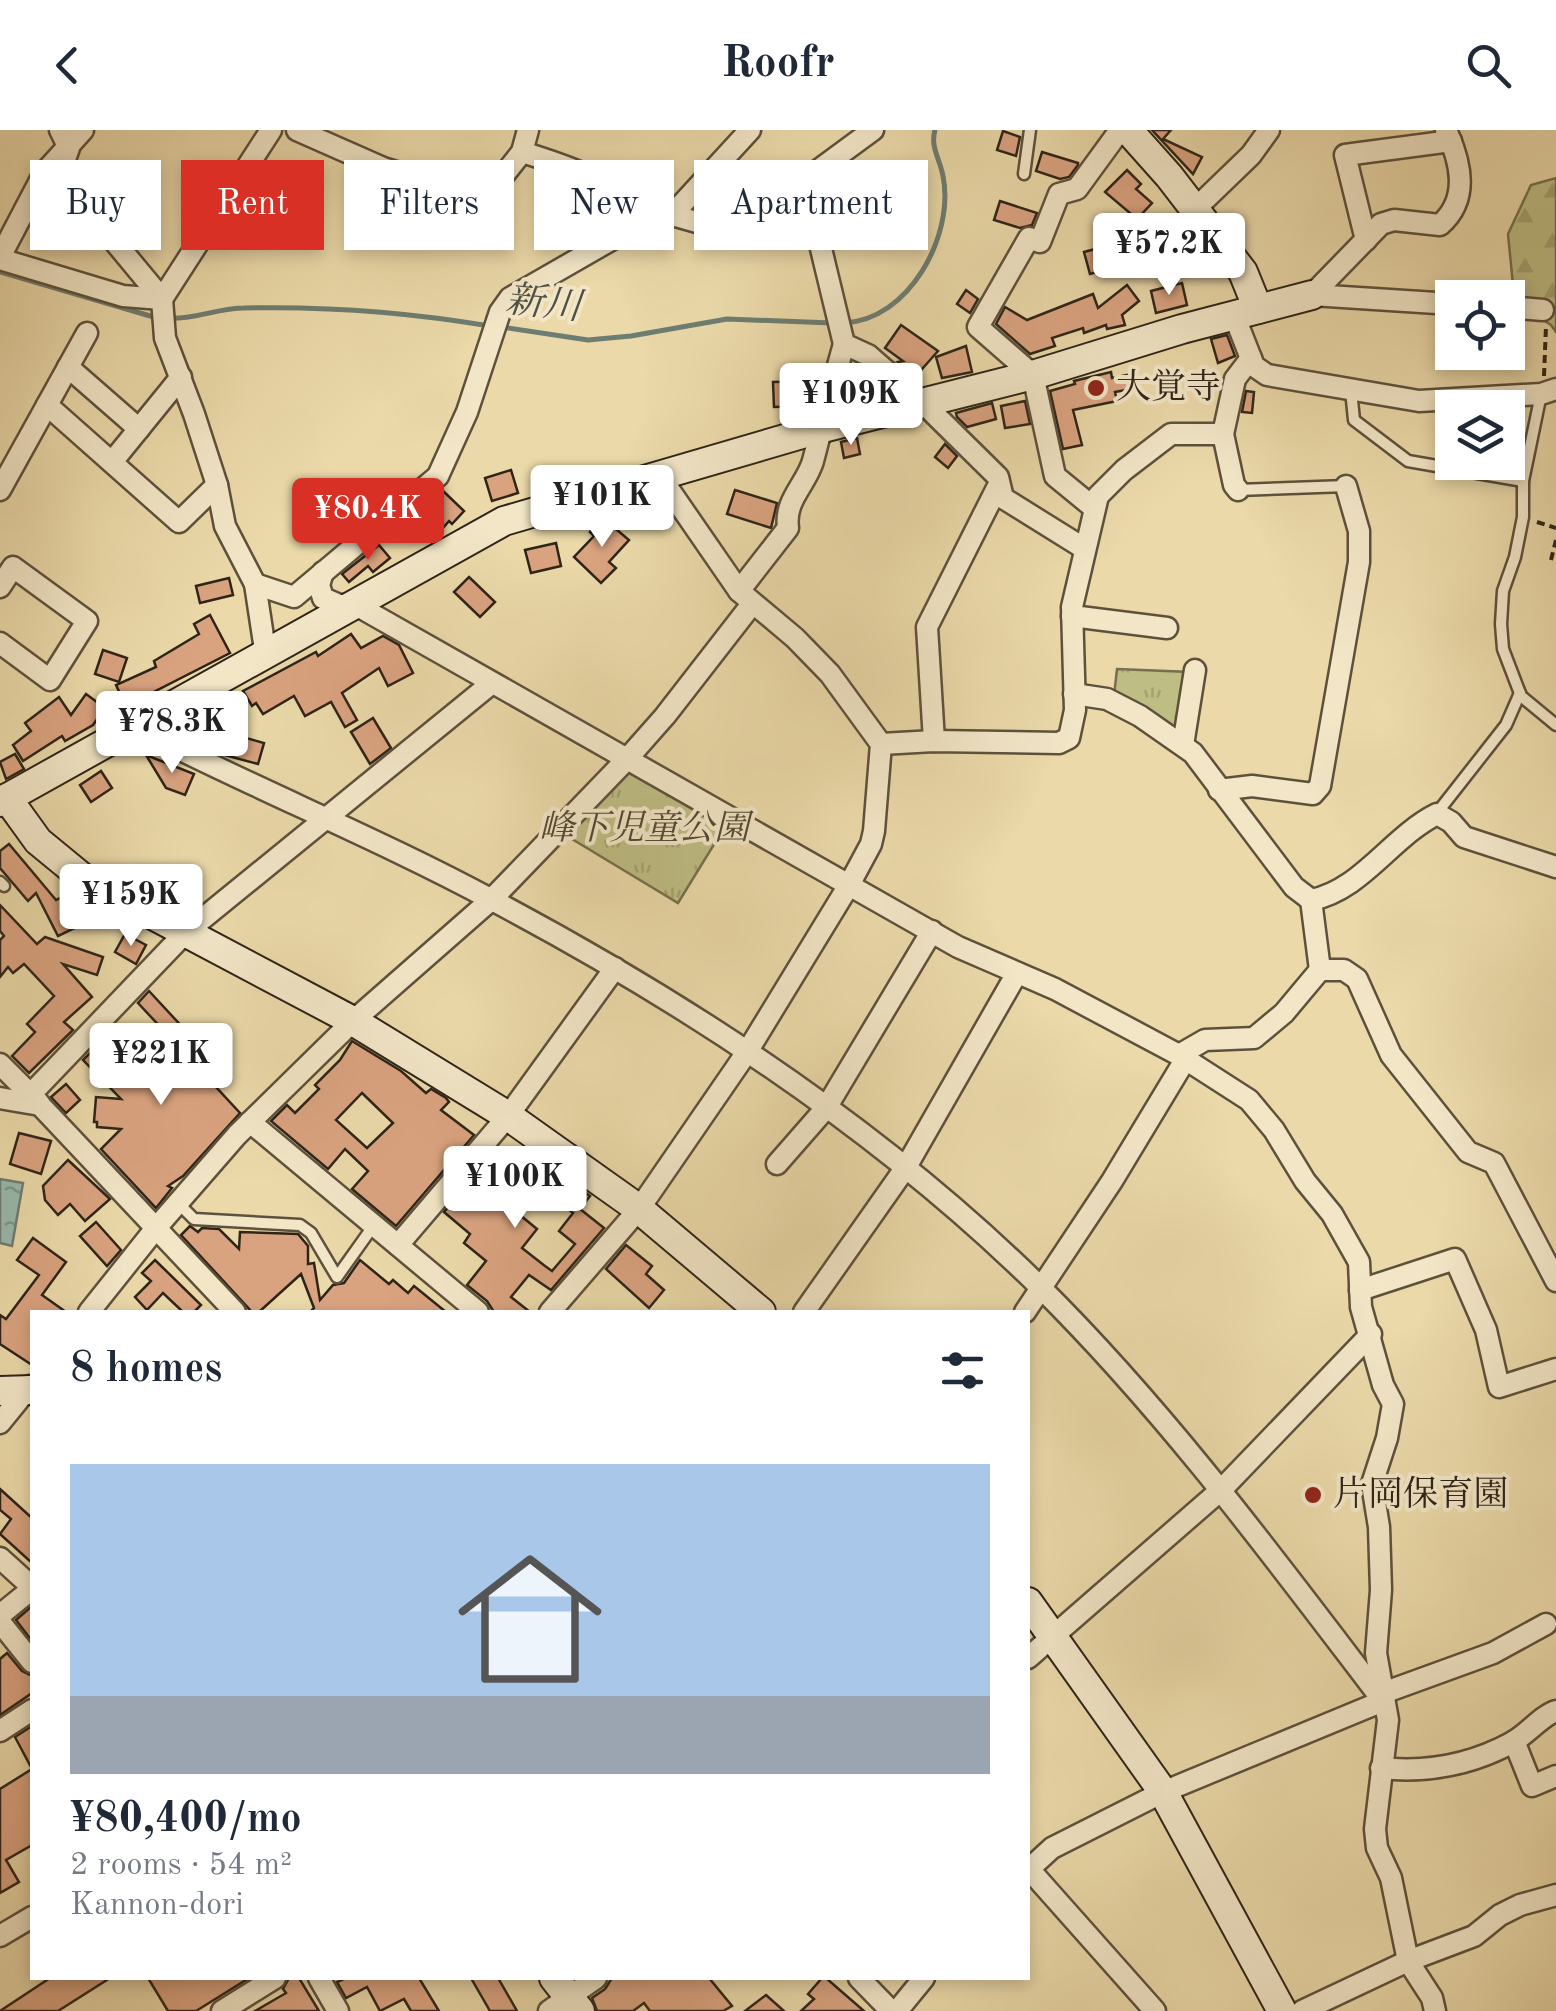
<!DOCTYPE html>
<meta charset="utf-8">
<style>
:root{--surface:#fff;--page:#f2f2f3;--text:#1f2937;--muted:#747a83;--accent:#d93025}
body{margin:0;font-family:"Old Standard TT","Noto Serif JP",serif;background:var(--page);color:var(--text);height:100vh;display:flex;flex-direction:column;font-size:38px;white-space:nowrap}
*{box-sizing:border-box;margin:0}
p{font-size:32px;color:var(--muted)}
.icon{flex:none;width:55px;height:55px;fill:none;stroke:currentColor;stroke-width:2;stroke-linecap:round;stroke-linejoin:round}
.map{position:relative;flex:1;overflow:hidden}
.drawer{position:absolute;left:30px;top:1180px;width:1000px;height:670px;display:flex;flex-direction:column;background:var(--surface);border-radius:0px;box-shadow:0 5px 15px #0003}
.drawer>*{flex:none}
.guide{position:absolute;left:30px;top:30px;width:1000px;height:90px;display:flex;gap:20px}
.controls{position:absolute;left:1435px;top:150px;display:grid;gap:20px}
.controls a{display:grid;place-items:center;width:90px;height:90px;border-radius:0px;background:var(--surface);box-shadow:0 5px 15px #0003;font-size:50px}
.price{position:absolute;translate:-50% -85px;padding:0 22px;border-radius:10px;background:#fff;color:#222;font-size:32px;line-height:65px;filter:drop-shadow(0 2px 5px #0008)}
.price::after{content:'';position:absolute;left:50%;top:60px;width:30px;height:22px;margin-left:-15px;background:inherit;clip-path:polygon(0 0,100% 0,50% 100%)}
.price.active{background:var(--accent);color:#fff}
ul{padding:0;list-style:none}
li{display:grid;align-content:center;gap:20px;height:530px;padding:0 40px}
li span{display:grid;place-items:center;height:310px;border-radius:0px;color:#555}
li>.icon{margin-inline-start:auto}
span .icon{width:180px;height:180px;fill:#fffc;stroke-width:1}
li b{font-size:42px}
h2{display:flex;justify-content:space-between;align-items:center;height:120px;padding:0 40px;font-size:42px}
.tag{padding:0 35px;border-radius:0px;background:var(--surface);box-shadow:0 5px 15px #0003;font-size:35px;line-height:90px}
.tag.active{background:var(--accent);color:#fff}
header{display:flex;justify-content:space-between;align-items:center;height:130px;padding:0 40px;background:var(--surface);font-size:45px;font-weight:700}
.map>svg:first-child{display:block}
.forest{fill:url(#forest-firs);stroke:#76704e;stroke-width:2.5}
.park{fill:url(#park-tufts);stroke:#76704e;stroke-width:2.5}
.water{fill:url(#water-ripples);stroke:#6e7d71;stroke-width:2.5}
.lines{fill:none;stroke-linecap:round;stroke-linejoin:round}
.stream{stroke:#6e7d71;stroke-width:5}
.building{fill:#daa380;stroke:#2e2418;stroke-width:2.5;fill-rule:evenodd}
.lane-casing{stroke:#5d513c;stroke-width:15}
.street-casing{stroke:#5d513c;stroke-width:25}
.secondary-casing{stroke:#2e2418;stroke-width:32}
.path{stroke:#2e2418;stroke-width:4;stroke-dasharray:8 5;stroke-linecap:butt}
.lane{stroke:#f2e6c7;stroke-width:10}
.street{stroke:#f2e6c7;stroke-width:20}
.secondary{stroke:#f2e6c7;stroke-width:28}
.poi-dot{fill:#8f2418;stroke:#f2e6c7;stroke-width:4}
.labels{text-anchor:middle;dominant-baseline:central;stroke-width:8;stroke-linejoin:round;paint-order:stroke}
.poi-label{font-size:35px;fill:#2e2418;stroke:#f2e6c7;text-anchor:start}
.park-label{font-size:35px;font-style:italic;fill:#524a33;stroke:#f2e6c7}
.water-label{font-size:38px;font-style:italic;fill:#4e5145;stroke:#f2e6c7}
</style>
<header><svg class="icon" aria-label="back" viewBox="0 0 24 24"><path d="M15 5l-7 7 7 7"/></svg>Roofr<svg class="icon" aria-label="search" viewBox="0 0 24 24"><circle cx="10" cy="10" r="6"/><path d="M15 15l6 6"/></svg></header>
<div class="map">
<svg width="1556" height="1881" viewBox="0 0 1556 1881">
<defs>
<pattern id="forest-firs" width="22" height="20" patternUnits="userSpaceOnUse" patternTransform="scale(2.5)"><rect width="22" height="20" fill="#bebd83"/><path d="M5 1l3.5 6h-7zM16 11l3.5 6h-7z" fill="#a4a270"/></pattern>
<pattern id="park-tufts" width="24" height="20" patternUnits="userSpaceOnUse" patternTransform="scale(2.5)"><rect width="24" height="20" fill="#bebd83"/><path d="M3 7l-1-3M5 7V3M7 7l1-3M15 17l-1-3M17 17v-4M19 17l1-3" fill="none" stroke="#a4a270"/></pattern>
<pattern id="water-ripples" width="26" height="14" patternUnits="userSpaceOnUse" patternTransform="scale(2.5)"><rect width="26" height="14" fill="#99b9ad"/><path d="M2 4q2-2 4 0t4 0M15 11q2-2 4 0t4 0" fill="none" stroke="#7d968c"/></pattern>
</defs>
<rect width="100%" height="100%" fill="#ebd9a9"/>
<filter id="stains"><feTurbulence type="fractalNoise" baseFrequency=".002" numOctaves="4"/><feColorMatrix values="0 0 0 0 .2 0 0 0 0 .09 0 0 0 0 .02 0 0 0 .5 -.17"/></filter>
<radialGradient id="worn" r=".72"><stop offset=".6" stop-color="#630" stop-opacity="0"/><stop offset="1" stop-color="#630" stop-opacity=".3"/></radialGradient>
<polygon class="forest" points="1556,48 1556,202 1551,195 1508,168 1497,167 1495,159 1513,155 1508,104 1531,55"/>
<g class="park">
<polygon points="1117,539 1190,542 1178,601 1114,566"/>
<polygon points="634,640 726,695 678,773 567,706 624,642"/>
</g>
<polygon class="water" points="0,1049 23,1053 12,1116 0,1113"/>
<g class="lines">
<g class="stream">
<polyline points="0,142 157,188"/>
<path d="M 168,188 C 194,190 218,178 244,178 C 328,176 407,182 490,196"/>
<path d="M 843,193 C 909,191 955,105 943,46 C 940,29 930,17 935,0"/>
<polyline points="501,197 588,210 631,206 727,189 832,193"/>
</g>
</g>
<g class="building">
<polygon points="1152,0 1171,0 1163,9 1202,27 1193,44"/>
<polygon points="1003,1 1020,7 1016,26 997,20"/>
<polygon points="1042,22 1078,33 1078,35 1069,47 1060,49 1036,41"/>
<polygon points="1127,40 1141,54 1136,59 1152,73 1137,89 1105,62"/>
<polygon points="1000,71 1037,83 1032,95 1020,98 994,90"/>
<polygon points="1134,109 1140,130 1090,144 1084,122"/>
<polygon points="1180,112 1191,124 1176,138 1163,125"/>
<polygon points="1182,153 1187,175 1156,183 1151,161"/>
<polygon points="1127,155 1139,171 1122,185 1125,195 1107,199 1106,195 1084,203 1083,198 1052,208 1055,216 1030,224 996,194 1005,177 1027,190 1093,164 1098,178"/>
<polygon points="966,160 978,169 970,183 957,174"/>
<polygon points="901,195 938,221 915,247 898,232 903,231 885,218"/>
<polygon points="1227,205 1235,226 1218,233 1211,209"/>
<polygon points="966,216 972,242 942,248 936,227"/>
<polygon points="865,241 886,259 846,272 850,245"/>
<polygon points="1111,242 1112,248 1132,244 1136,258 1115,262 1117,271 1073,280 1082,315 1063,319 1050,261 1075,254 1074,251"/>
<polygon points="812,251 813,276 774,277 773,252"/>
<polygon points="1246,261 1254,262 1252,283 1242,282"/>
<polygon points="1025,271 1030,294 1005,298 1001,276"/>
<polygon points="992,273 996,289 967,297 957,287 956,283"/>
<polygon points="857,308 860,324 844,328 841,312"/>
<polygon points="945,314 957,326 948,338 935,327"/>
<polygon points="511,340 518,363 492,371 485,348"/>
<polygon points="442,360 464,381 452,394 449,391 443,398 421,378"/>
<polygon points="735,360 777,373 771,398 727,384"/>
<polygon points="603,388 629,410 609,432 616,438 601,453 574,427 594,406 590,402"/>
<polygon points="556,413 561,436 531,443 525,420"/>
<polygon points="379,415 390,428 373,442 368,436 349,452 342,444"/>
<polygon points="469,447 495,472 480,487 454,462"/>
<polygon points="229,448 233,465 200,473 196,456"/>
<polygon points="210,485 230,523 126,576 116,555 156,537 154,531 199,504 194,494"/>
<polygon points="351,504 361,518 383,506 399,515 413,543 388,556 379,538 342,563 357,590 345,597 331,572 305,586 294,566 263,584 256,573 252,576 243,561 316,522 318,526"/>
<polygon points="103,520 127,528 119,552 95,544"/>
<polygon points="86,564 105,578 93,595 65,611 62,606 23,631 13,615 31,601 25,593 59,567 71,585"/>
<polygon points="203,582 213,599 264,613 258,634 221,624 194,611 183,595"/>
<polygon points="373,588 391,618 370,634 351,602"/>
<polygon points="15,624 24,639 6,649 0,632"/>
<polygon points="146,625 194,644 185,665 166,658"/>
<polygon points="101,641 112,658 91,672 80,655"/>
<polygon points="9,714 56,770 64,766 67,771 72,769 85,793 58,806 36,763 28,771 0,738 0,721"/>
<polygon points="0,775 37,814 45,807 103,827 97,845 63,834 92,867 64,892 73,900 29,943 12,926 35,902 27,894 54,866 24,834 13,843 8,837 0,847 0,810 4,806 0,801"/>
<polygon points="125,804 146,815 136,834 115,822"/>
<polygon points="149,861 199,915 193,921 209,938 203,943 240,983 183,1046 168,1056 172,1058 156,1078 101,1019 121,999 97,997 97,992 94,992 96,967 121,969 83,930 94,919 118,945 165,902 138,873"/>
<path d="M 352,911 L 401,941 L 426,963 L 431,959 L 446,968 L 449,972 L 441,980 L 474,1005 L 396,1096 L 352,1059 L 368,1041 L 345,1019 L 328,1039 L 271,991 L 287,975 L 295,983 L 319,959 L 315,955 L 340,930 ZM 362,963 L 393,993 L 367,1018 L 336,990 Z"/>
<polygon points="66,954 80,970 66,983 51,967"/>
<polygon points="19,1003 51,1011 41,1044 10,1034"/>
<polygon points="497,1020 509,1031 513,1026 541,1050 515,1081 537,1099 522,1118 545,1136 552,1141 575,1114 559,1101 573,1083 550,1064 564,1047 590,1066 580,1079 604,1098 551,1160 529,1145 511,1167 530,1182 494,1182 487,1171 467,1155 486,1131 464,1113 470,1104 444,1082 454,1070 459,1074 490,1038 485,1034"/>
<polygon points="68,1030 110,1069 85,1091 70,1074 58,1085 45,1070 43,1056"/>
<polygon points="96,1092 121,1120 107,1136 80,1106"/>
<polygon points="190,1096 198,1102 202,1098 219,1099 239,1119 240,1102 298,1104 308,1116 308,1134 314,1133 320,1170 333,1155 344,1153 360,1130 389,1154 393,1150 408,1163 414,1156 446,1182 310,1182 314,1178 301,1144 259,1182 252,1182 181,1105"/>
<polygon points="33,1108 66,1132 42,1165 66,1182 32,1182 32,1235 0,1214 0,1185 6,1189 39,1145 17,1130"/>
<polygon points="626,1115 652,1136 646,1144 664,1160 649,1178 606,1139"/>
<polygon points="155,1130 201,1175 194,1182 183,1182 163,1163 147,1180 135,1167 151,1151 142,1143"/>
<polygon points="0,1359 32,1388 32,1433 0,1404 11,1389 0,1380"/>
<polygon points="32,1476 32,1511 16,1490"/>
<polygon points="7,1523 22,1541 32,1546 32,1563 0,1585 0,1529"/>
<polygon points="32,1596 32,1639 15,1607"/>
<polygon points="32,1639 32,1715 6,1730 19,1752 0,1763 0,1659"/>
<polygon points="50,1848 110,1848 58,1881 0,1881"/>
<polygon points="148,1848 249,1848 196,1881 168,1881"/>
<polygon points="289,1848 299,1848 319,1881 255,1881 286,1863 283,1859"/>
<polygon points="346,1848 419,1848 439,1881 411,1881 404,1869 380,1881 367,1857 346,1868 337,1852"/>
<polygon points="471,1848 498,1848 517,1881 490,1881"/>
<polygon points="612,1848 709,1848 732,1876 723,1881 650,1881 644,1873 633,1881 597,1881 592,1868 605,1859"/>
<polygon points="822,1848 826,1848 864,1881 801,1881 814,1869 808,1864"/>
<polygon points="766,1865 784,1881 745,1881"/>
</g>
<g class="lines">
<defs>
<g id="lane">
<polyline points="1024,44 1030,0"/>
<polyline points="1351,260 1354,290 1408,331 1523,351"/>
<polyline points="1541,264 1523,351 1523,387 1515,427 1503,461 1501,494 1503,519 1521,566 1556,595"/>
<polyline points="1238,360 1346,356"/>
<polyline points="1437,683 1506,595 1520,563"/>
<polyline points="0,752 4,756"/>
<polyline points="178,1073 194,1089 300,1095 311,1103 337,1147 374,1095"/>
</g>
<g id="street">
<polyline points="60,0 69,18 62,38 66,53 162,169 165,208 194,284 217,355 225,396 255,454 264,513 263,528"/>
<polyline points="297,0 383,38 434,54 477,79 522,22 528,0"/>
<path d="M 522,22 C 577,39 606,50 651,87"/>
<polyline points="794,58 817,102 844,214 868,225 922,272 998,347 1003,368 1085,419"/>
<polyline points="1194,80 1251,25 1269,0"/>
<polyline points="672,85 750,0"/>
<polyline points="1366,110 1345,25 1451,11"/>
<polyline points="0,127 44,43 83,0"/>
<polyline points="0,129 123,166 162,169 271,0"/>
<path d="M 1312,165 L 1381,94 L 1394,90 L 1440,95 C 1470,69 1461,32 1446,0"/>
<polyline points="1312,165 1452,174"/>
<polyline points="1508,177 1543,180"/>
<polyline points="1234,185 1254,236 1267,245 1419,271 1541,264 1556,259"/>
<polyline points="68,237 139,299"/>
<polyline points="47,275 179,392 217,355"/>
<polyline points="1223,304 1234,355 1238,360"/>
<polyline points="112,332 181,247"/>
<polyline points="0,360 87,203"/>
<polyline points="1094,378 1055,346 1033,245 978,197 1029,108 1040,112 1059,64 1077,59 1120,0"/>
<polyline points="323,442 319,455 323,468 339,475 356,475 958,817 1055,859 1179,925 1249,970 1274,1000 1305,1051 1332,1084 1359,1132 1361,1177 1383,1255 1393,1274 1387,1308 1372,1354 1379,1397 1381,1460 1376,1523 1388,1590 1375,1699 1377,1718 1391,1748 1408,1831 1432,1868 1435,1881"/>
<polyline points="255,454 294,467 438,346 467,282 500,182 510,168 651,87 672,85 728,101 738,98 767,72 794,58 873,0"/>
<polyline points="0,457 13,437 87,491 50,550 0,513"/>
<path d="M 739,461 L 788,398 C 784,370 806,355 813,331 C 823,292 833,253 844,214"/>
<polyline points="1072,486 1167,498"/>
<path d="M 1074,564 L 1107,569 L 1140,586 L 1193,623 L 1294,757 L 1311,770 C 1362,760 1391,707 1437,684 L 1451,692 L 1464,707 L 1556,737"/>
<path d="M 159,584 L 185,622 C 287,672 394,717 494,771 C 690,875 882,1001 1040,1157 C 1168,1284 1274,1428 1383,1571 L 1163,1662 L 1052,1718 L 1028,1740"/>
<polyline points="934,611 927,497 999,354"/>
<polyline points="881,614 934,611 1059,613 1069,608 1075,580 1072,477 1098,366 1124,340 1171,304 1223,304 1235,249 1251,228"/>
<polyline points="1183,615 1195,540"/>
<polyline points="1219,660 1252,656 1313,664 1320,656 1359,432 1359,401 1346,356"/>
<polyline points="1311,770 1320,840"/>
<polyline points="1179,925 1205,910 1254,908 1284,883 1320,840 1344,840 1357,849 1391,925 1468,1022 1494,1033 1556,1151"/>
<polyline points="0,934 39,973"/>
<polyline points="30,965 185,803 492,553"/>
<polyline points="0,968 40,975 235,1182"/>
<polyline points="250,992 478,1182"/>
<polyline points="777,1034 826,978 932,801"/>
<polyline points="398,1115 508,986 615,838"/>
<polyline points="1360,1160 1455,1129 1486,1200 1499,1257 1556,1239"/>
<polyline points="89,1182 156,1098 237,1005 353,891 492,769 627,629 665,586 752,474"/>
<polyline points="550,1182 639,1079 747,922 849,755 871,714 874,701 881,614 830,544 795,508 739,461 659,345"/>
<polyline points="804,1182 906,1037 1017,843"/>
<polyline points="1025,1182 1112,1051 1185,930"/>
<polyline points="0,1293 30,1256"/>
<polyline points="0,1428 32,1457"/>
<polyline points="0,1485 32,1459"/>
<polyline points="0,1492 32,1532"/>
<polyline points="1028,1528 1222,1359 1371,1204"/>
<polyline points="1383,1563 1493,1523 1546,1494"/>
<polyline points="0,1601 32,1580"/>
<polyline points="1514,1611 1532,1656 1556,1646"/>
<path d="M 1381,1638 C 1428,1643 1471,1635 1513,1612 C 1528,1603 1543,1585 1556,1581"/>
<polyline points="1028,1738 1155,1881"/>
<polyline points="0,1806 32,1787"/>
<polyline points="319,1848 338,1881"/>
<polyline points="859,1848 891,1881"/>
<polyline points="222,1881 275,1848"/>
<polyline points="549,1881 596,1848"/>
<polyline points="897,1881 924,1848"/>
<polyline points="1302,1881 1408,1831 1474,1806 1500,1785 1520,1775 1556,1765"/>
</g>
<g id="secondary">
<polyline points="1128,0 1169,46 1243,142 1258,179"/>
<polyline points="7,668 38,711 83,748 353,891 508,986 639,1079 761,1182"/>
<polyline points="0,672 504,391 819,299 1033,245 1182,199 1312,165"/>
<polyline points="0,1261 32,1260"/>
<polyline points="1028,1472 1163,1662 1282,1881"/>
<polyline points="554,1848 580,1881"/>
</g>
</defs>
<use href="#lane" class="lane-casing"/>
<use href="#street" class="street-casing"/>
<use href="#secondary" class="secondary-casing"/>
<g class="path">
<polyline points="1544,246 1546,196"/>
<polyline points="1537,392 1556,398"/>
<polyline points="1551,430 1556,410"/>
</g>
<use href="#lane" class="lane"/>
<use href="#street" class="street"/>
<use href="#secondary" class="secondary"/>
</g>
<g class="poi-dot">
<circle cx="1096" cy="258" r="10"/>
<circle cx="1313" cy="1365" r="10"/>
</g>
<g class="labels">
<g class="poi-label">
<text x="1116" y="258">大覚寺</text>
<text x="1333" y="1365">片岡保育園</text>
</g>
<g class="park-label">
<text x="644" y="699">峰下児童公園</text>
</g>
<g class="water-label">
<text transform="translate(543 175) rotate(6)">新川</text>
</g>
</g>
<rect width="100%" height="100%" filter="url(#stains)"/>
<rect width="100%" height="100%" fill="url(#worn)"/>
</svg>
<div class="controls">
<a><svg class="icon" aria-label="locate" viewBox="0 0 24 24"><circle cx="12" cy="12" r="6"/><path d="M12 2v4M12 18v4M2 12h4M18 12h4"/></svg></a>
<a><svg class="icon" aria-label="layers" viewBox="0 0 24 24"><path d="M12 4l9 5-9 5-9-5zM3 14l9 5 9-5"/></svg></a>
</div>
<b class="price" style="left:1169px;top:168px">¥57.2K</b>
<b class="price" style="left:851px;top:318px">¥109K</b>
<b class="price" style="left:602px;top:420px">¥101K</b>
<b class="price active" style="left:368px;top:433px">¥80.4K</b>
<b class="price" style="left:172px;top:646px">¥78.3K</b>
<b class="price" style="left:131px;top:819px">¥159K</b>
<b class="price" style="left:161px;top:978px">¥221K</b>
<b class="price" style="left:515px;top:1101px">¥100K</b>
<div class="guide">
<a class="tag">Buy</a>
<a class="tag active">Rent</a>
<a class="tag">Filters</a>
<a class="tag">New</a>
<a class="tag">Apartment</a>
</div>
<section class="drawer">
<h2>8 homes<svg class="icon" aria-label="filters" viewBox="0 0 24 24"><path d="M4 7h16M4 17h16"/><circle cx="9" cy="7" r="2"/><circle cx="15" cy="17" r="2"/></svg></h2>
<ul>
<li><span style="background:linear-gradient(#a9c7e8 75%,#9aa5b1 0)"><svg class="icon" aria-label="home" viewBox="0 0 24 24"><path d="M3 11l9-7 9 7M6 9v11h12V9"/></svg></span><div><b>¥80,400/mo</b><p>2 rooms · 54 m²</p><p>Kannon-dori</p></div></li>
</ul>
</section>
</div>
